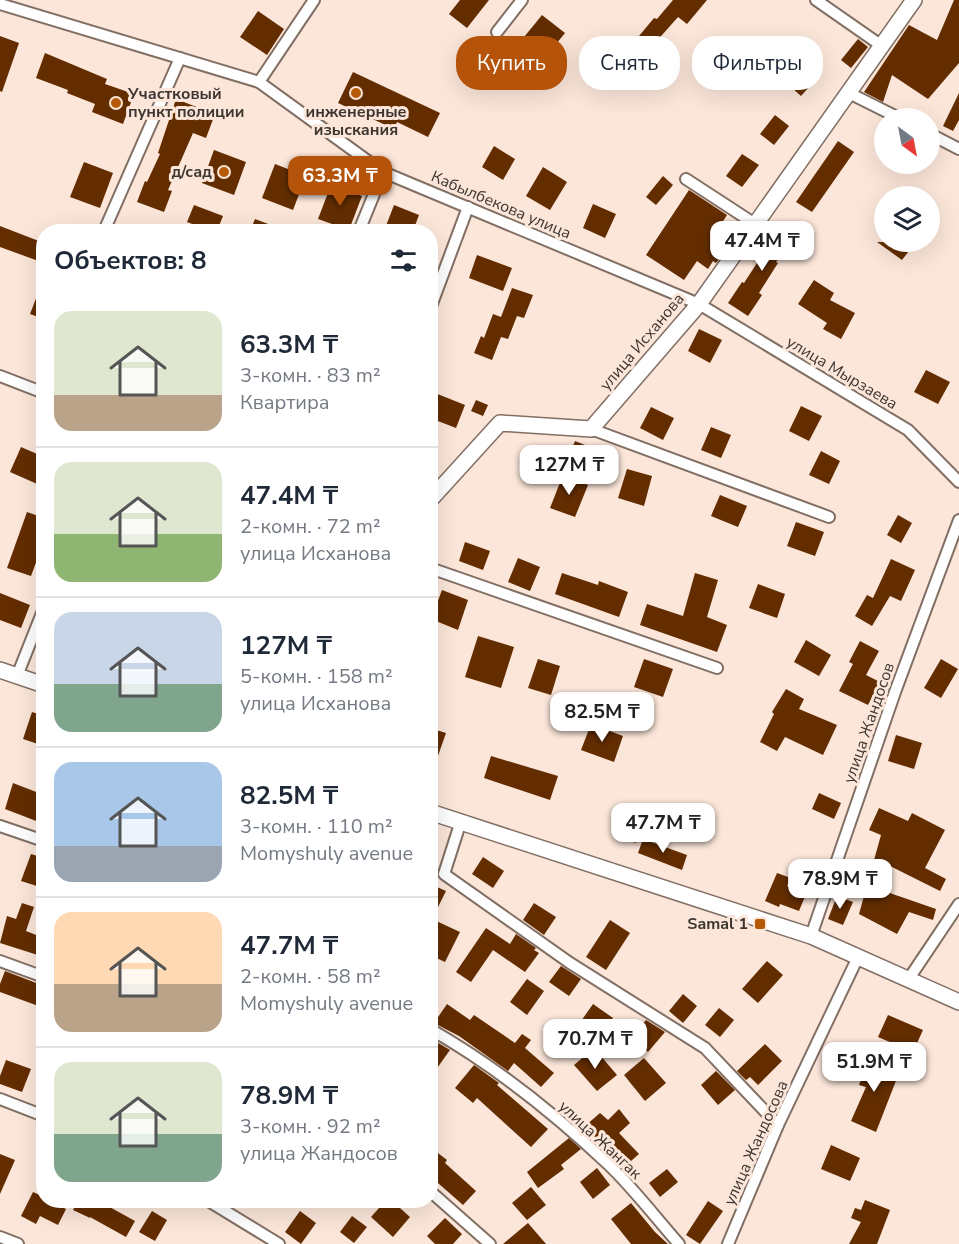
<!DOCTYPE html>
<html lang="ru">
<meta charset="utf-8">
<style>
:root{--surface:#fff;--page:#f6f6f7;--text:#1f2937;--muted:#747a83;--line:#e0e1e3;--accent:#b45309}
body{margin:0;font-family:"Nunito Sans",sans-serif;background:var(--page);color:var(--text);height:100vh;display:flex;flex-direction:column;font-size:22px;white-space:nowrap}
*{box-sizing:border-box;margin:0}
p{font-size:20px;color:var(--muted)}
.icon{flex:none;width:33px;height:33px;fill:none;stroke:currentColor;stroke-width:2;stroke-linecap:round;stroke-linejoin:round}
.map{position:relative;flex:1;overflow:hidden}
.drawer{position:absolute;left:36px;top:224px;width:402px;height:984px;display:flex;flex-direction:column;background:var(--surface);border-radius:24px;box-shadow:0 6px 24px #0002}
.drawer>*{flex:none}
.banner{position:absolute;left:456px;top:36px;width:412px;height:54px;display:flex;gap:12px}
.needle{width:39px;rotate:148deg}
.buttons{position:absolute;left:874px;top:108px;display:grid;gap:12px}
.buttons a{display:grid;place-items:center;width:66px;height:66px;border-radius:50%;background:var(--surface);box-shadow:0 6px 24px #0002;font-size:30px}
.price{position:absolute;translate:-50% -51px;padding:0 14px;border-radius:12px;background:#fff;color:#222;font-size:20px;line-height:39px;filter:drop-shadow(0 2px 3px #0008)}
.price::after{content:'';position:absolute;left:50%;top:36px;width:18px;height:14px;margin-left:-9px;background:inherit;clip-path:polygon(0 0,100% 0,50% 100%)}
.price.on{background:var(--accent);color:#fff}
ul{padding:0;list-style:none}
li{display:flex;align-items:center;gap:18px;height:150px;padding:0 18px}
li+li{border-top:2px solid var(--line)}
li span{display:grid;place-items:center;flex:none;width:168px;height:120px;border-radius:18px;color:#555}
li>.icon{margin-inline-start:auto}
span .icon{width:72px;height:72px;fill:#fffc;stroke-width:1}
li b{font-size:26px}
h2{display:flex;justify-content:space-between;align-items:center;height:72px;padding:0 18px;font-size:26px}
.pill{padding:0 21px;border-radius:24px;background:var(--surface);box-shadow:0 6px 24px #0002;font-size:21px;line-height:54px}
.pill.on{background:var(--accent);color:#fff}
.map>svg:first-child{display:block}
.building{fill:#632d00}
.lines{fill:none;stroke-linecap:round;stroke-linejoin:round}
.street-casing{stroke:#826f64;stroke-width:14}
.secondary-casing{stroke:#826f64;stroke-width:18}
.street{stroke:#fff;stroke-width:10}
.secondary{stroke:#fff;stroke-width:15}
.poi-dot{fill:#b75a07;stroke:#fbe6d9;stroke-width:2}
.labels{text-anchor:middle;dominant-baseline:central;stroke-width:6;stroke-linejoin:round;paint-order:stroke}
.poi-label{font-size:16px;font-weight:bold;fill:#3d3530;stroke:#fbe6d9;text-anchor:end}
.street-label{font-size:16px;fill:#3d3530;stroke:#fbe6d9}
</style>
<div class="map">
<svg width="959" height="1244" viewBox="0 0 959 1244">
<rect width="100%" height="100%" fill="#fbe6d9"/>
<g class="building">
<polygon points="460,0 489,0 467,28 449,14"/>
<polygon points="673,0 707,0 687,24 678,17 624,78 609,65 631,39 634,42 654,18 657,19"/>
<polygon points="954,0 959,0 959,63 928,99 892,75 883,102 864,92 909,25 937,40"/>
<polygon points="258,11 284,29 267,55 240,37"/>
<polygon points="542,15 565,33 543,60 520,42"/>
<polygon points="0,36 19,43 2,92 0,91"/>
<polygon points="858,39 868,47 851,68 841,60"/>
<polygon points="45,53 107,79 105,84 134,94 123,124 92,112 95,104 67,93 68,90 36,78"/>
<polygon points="799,62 817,78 801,96 783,80"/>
<polygon points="353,72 440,113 428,137 397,122 394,129 338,103"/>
<polygon points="959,93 959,120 953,131 943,126"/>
<polygon points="176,99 215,114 206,138 193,133 168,190 172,191 164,212 137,202 145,181 147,182 160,154 158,153"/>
<polygon points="775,115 789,126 774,145 760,134"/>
<polygon points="838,141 854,152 812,212 796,202"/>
<polygon points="494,146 515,159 503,180 482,167"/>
<polygon points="214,150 246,162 234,195 202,183"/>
<polygon points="742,154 759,165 742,187 726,176"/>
<polygon points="84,162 113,173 100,208 70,197"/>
<polygon points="275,164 306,176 293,210 262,198"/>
<polygon points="543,167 567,182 550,210 526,196"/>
<polygon points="663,176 673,185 656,205 646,197"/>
<polygon points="331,185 362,196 349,230 318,219"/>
<polygon points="689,190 727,215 718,229 729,236 722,247 726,250 716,263 713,261 708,269 697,261 684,280 646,255"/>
<polygon points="593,204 616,214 605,238 583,228"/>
<polygon points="194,205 223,216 217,231 211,231 187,222"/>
<polygon points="394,205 419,215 413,231 384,231"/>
<polygon points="255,219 284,230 284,231 250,231"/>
<polygon points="783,223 797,233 776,262 778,263 759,293 762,295 748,316 728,303 742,282 744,283"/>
<polygon points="0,226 44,243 44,263 0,247"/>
<polygon points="877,242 916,242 902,260"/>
<polygon points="477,255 512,268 503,291 469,278"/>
<polygon points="43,280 44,280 44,319 30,314"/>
<polygon points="814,280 834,293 830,300 855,313 841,339 823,329 827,323 798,304"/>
<polygon points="512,288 533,295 524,318 517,316 508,339 501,337 492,360 474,353 481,336 484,338 493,314 501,317"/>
<polygon points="699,329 722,340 710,363 688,351"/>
<polygon points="926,370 950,382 938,404 914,392"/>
<polygon points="430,391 465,405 456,428 430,418"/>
<polygon points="476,400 488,405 483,416 471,411"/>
<polygon points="801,406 822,416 809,441 789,431"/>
<polygon points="651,407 674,418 663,440 640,428"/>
<polygon points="711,427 731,435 721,458 701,450"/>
<polygon points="575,441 600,451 594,466 569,456"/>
<polygon points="21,447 44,457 44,487 10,472"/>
<polygon points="821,451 840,461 829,484 809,475"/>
<polygon points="627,469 652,476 644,506 618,498"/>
<polygon points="563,475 588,485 575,517 550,508"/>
<polygon points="720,495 747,506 738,527 711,516"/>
<polygon points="27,512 44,518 44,541 31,576 7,568"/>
<polygon points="898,515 912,523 901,543 887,535"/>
<polygon points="796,522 824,532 815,556 787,546"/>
<polygon points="465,542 490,551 483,570 459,561"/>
<polygon points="518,558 540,567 530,591 508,582"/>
<polygon points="891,559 915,570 901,601 890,596 872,626 855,616 867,595 873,598"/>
<polygon points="562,573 598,585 599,581 628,592 619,617 555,594"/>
<polygon points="695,573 718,580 707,617 727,625 717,652 640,625 647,604 683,616"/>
<polygon points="758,584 785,594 777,618 749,608"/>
<polygon points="442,590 468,600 458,630 431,619"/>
<polygon points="0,593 30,605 21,628 0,620"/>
<polygon points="478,636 514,647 501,688 465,677"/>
<polygon points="806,640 831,655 819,676 794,662"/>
<polygon points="860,641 879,651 866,675 880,682 868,705 839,691 853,664 849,662"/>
<polygon points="538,659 560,666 551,695 528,688"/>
<polygon points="644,659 673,669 663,697 634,687"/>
<polygon points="941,659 958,669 941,698 924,688"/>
<polygon points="786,689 804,699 799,709 837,725 823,755 785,737 777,751 760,742 774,714 772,712"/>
<polygon points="32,712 44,716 44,746 23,739"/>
<polygon points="591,724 623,736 614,762 581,750"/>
<polygon points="430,728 446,733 432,773 430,773"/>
<polygon points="896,735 922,743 914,769 888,761"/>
<polygon points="491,756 558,776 550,800 484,778"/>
<polygon points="13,783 44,795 44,824 5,809"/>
<polygon points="819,793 841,803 834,819 812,809"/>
<polygon points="879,808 908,821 912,813 945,830 925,868 946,879 940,891 890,866 884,891 936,909 933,920 909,912 897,934 859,914 881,835 869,830"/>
<polygon points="631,825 642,829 636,843 626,839"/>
<polygon points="643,839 687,855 682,870 638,853"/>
<polygon points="31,854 44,858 44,878 40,887 21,881"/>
<polygon points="483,857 504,871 493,888 472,874"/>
<polygon points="777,873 791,878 787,886 806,894 799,911 780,904 779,907 765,901"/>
<polygon points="430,884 446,891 432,919 460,932 445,962 430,955"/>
<polygon points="837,896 853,902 843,925 828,919"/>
<polygon points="22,903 34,907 26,931 44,938 44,957 0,943 7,916 16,919"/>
<polygon points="534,903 556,917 544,935 523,920"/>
<polygon points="610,920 630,933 606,970 586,957"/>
<polygon points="486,928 510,944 516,934 536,948 534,950 539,953 525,972 493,950 471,982 456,972"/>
<polygon points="767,961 783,975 758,1003 742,989"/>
<polygon points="561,966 581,979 569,996 549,982"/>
<polygon points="5,971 44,986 44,1008 0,992 0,984"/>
<polygon points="527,979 544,991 527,1015 510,1002"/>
<polygon points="683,994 697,1006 683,1023 669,1011"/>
<polygon points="447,1004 470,1020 474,1015 515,1043 522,1034 531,1040 525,1048 554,1073 541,1087 514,1063 508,1071 459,1036 434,1023"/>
<polygon points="593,1004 613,1018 598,1038 579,1024"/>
<polygon points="719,1008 734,1020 720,1037 705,1025"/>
<polygon points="888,1015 923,1030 913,1052 878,1037"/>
<polygon points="646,1020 665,1032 648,1052 631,1038"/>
<polygon points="430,1038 450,1050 430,1078"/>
<polygon points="765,1044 782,1061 758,1085 750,1077 746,1080 737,1071"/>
<polygon points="594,1048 617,1075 597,1091 574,1065"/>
<polygon points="644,1058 666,1083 645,1101 624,1075"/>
<polygon points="863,1058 899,1073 876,1132 851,1121 866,1087 859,1085 861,1080 855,1078"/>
<polygon points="6,1060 31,1069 22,1092 0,1084 0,1076"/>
<polygon points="474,1065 499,1083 497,1085 548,1129 531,1147 477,1098 473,1103 455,1088"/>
<polygon points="716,1071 735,1090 718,1105 701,1085"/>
<polygon points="619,1109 630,1123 619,1133 639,1154 623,1168 585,1126 600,1113 608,1120"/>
<polygon points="569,1138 581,1149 561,1165 564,1169 538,1188 527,1172"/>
<polygon points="831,1145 860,1158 850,1181 821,1169"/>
<polygon points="430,1147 447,1160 445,1163 476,1191 463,1205 430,1176"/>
<polygon points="0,1154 15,1160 0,1194"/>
<polygon points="597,1168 610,1185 593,1199 580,1182"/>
<polygon points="667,1169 678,1182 660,1197 649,1183"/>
<polygon points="531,1187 546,1205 527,1220 512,1203"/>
<polygon points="33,1192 44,1197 44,1200 48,1200 66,1209 58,1225 40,1216 36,1224 21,1216"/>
<polygon points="78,1200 97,1200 135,1221 126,1237 90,1217 90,1218 73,1210"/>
<polygon points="386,1200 391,1200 410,1217 393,1237 371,1217"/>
<polygon points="865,1200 890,1210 877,1244 849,1244 861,1222 851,1218 855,1208 861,1210"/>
<polygon points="708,1201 723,1211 700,1244 686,1235"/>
<polygon points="631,1203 655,1232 668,1244 631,1244 611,1219"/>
<polygon points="152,1211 167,1220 155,1241 139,1232"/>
<polygon points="300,1211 316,1223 301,1244 285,1232"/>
<polygon points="352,1216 367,1227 354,1243 340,1232"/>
<polygon points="445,1218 462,1234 453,1244 435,1244 427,1236"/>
<polygon points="528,1223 546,1244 503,1244"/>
</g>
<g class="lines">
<defs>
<g id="street">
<polyline points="816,0 882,46"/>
<polyline points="0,4 259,82 383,172 699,304 908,430 959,482"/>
<polyline points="497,32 522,0"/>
<polyline points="259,82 314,0"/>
<polyline points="849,93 899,118"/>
<polyline points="930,134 959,149"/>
<polyline points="686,179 755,224"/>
<polyline points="104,231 180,58"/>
<polyline points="359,231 383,172"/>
<polyline points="430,309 468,207"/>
<polyline points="0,376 44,393"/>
<polyline points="591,429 829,517"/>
<polyline points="430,568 717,668"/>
<polyline points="17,676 44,608"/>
<polyline points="461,821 444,874 570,963 705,1048 778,1125"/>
<polyline points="0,826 44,841"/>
<polyline points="811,936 895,692 959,520"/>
<polyline points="0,961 44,977"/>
<polyline points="908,980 959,904"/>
<path d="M 430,1029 C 495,1066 555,1114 609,1165 C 634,1189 656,1218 679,1244"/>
<polyline points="0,1099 44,1116"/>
<polyline points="430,1191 490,1244"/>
<polyline points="207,1200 279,1244"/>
<polyline points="0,1237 18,1244"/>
<polyline points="728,1244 778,1125 858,957"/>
</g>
<g id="secondary">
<polyline points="430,500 500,423 591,429 699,304 914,0"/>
<polyline points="0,670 44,685"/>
<polyline points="430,812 811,936 959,1002"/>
</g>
</defs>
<use href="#street" class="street-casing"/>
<use href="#secondary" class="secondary-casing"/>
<use href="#street" class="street"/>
<use href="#secondary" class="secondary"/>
</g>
<g class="poi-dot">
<circle cx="356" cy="93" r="6"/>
<circle cx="116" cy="103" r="6"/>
<circle cx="224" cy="172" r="6"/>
<rect x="754" y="918" width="12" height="12" rx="3"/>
</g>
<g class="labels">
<g class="poi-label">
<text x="128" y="94" text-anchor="start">Участковый<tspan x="128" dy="18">пункт полиции</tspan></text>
<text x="356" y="112" text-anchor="middle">инженерные<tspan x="356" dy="18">изыскания</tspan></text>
<text x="212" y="172">д/сад</text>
<text x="748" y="924">Samal 1</text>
</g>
<g class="street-label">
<text transform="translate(501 205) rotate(23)">Кабылбекова улица</text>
<text transform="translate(642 342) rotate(-50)">улица Исханова</text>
<text transform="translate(842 373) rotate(31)">улица Мырзаева</text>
<text transform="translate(869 723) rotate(-71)">улица Жандосов</text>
<text transform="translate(600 1140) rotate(43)">улица Жангак</text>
<text transform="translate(756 1143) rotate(-66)">улица Жандосова</text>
</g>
</g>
</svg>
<div class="buttons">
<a><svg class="needle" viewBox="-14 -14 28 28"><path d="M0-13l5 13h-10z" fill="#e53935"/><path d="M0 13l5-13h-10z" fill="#747a83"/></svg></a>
<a><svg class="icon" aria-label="layers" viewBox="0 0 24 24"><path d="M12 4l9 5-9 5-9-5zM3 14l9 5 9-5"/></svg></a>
</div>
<b class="price on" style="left:340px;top:207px">63.3M ₸</b>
<b class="price" style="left:762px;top:272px">47.4M ₸</b>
<b class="price" style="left:569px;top:496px">127M ₸</b>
<b class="price" style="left:602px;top:743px">82.5M ₸</b>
<b class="price" style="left:663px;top:854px">47.7M ₸</b>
<b class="price" style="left:840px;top:910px">78.9M ₸</b>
<b class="price" style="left:595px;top:1070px">70.7M ₸</b>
<b class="price" style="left:874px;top:1093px">51.9M ₸</b>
<div class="banner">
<a class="pill on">Купить</a>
<a class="pill">Снять</a>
<a class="pill">Фильтры</a>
</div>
<section class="drawer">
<h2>Объектов: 8<svg class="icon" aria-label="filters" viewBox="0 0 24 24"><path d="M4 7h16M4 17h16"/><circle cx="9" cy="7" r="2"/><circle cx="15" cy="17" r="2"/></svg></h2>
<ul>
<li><span style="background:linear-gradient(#dfe7d0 70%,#b9a48a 0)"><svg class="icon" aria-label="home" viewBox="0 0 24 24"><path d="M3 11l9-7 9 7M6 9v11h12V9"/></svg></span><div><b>63.3M ₸</b><p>3-комн. · 83 m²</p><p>Квартира</p></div></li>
<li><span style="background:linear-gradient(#dfe7d0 60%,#8fb573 0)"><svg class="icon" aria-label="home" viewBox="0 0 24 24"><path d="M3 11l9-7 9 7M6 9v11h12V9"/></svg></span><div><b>47.4M ₸</b><p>2-комн. · 72 m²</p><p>улица Исханова</p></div></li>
<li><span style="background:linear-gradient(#c9d6e8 60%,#7fa58c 0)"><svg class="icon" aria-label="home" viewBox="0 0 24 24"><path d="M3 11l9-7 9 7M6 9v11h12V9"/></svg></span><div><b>127M ₸</b><p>5-комн. · 158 m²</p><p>улица Исханова</p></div></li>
<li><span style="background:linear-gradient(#a9c7e8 70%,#9aa5b1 0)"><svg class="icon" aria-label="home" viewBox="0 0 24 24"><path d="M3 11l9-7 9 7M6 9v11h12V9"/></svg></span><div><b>82.5M ₸</b><p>3-комн. · 110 m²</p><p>Momyshuly avenue</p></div></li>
<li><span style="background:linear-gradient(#ffd9b3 60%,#b9a48a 0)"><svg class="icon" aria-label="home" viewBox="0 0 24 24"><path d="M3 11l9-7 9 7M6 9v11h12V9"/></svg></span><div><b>47.7M ₸</b><p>2-комн. · 58 m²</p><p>Momyshuly avenue</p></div></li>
<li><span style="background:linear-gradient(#dfe7d0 60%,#7fa58c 0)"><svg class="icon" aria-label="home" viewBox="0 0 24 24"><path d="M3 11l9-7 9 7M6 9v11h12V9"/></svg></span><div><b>78.9M ₸</b><p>3-комн. · 92 m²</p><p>улица Жандосов</p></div></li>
</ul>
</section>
</div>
